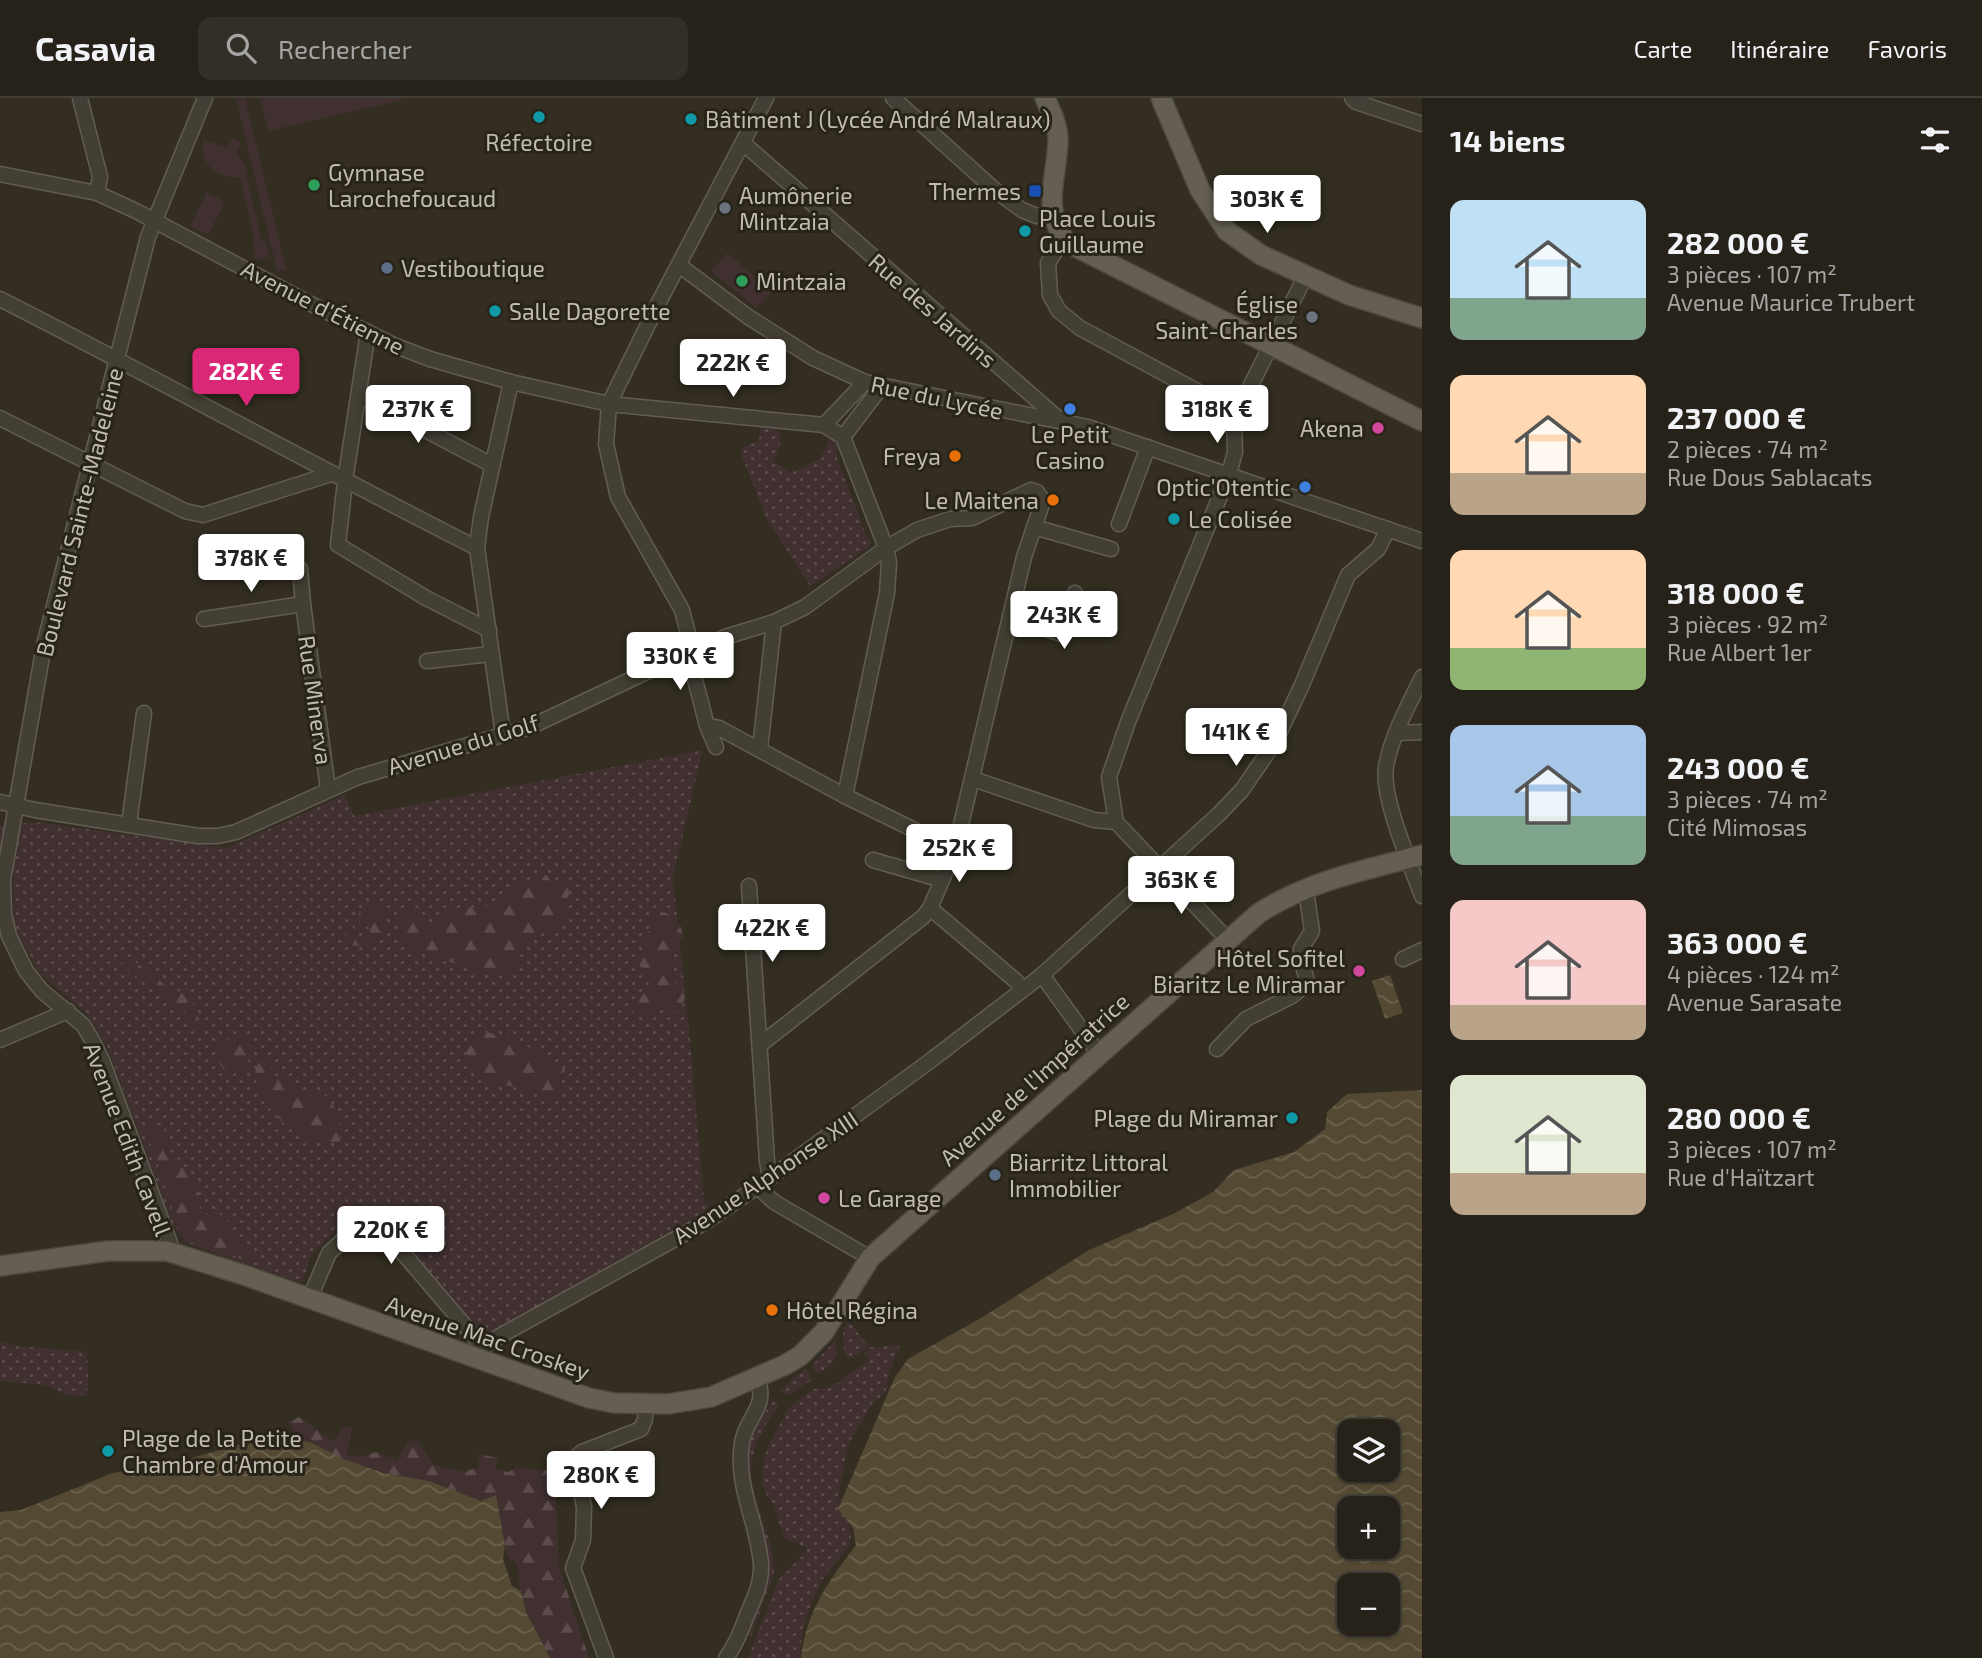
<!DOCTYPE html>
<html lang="fr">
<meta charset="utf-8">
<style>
:root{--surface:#262219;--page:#322f26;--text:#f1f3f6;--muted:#a4a4a2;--line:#423f38;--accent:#db2777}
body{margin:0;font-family:"Exo 2",sans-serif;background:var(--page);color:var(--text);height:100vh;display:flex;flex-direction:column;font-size:26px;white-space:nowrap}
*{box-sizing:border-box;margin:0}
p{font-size:23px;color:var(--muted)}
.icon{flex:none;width:38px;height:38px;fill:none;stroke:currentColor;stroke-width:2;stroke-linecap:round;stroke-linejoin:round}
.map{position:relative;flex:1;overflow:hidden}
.side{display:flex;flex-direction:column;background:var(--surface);width:560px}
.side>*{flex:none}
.controls{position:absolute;left:1337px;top:1321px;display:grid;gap:14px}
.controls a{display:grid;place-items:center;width:63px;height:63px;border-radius:14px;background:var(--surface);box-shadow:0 2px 5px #0004,0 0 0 2px var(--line);font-size:35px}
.price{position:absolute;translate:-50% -60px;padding:0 16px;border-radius:7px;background:#fff;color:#222;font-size:23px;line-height:46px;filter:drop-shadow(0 2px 4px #0008)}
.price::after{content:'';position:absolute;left:50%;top:42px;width:21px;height:16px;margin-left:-10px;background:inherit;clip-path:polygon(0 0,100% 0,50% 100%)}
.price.selected{background:var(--accent);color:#fff}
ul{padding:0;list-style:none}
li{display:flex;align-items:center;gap:21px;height:175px;padding:0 28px}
li span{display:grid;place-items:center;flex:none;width:196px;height:140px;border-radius:14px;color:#555}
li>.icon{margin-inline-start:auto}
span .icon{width:84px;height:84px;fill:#fffc;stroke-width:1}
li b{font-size:30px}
h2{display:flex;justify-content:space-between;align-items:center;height:84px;padding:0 28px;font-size:30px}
header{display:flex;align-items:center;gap:42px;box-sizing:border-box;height:98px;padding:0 35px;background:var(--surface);border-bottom:2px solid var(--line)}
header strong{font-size:33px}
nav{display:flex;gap:38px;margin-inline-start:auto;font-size:24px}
.search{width:490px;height:63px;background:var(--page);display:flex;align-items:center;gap:18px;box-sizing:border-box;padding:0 24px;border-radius:14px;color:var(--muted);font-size:26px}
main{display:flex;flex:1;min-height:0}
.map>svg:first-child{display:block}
.grass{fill:url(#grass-dots)}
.forest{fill:url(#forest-firs)}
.garden{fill:#413030}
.water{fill:url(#water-waves);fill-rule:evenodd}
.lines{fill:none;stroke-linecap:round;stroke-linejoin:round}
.minor-casing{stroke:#625d52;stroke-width:17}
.major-casing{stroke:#4e493e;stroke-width:22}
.minor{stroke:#443f34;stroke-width:14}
.major{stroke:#645f52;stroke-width:19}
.culture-dot{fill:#0f9aa8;stroke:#29241a;stroke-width:2.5}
.leisure-dot{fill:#2e9e5b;stroke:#29241a;stroke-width:2.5}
.transit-dot{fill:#1a4fb4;stroke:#29241a;stroke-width:2.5}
.worship-dot{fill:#6b7280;stroke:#29241a;stroke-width:2.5}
.service-dot{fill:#5c6f8a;stroke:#29241a;stroke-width:2.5}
.shop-dot{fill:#3f7fe0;stroke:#29241a;stroke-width:2.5}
.hotel-dot{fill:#d1479c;stroke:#29241a;stroke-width:2.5}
.food-dot{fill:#e8710a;stroke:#29241a;stroke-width:2.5}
.labels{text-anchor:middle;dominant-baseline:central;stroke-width:6;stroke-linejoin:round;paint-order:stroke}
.poi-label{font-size:23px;fill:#c1bcaf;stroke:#29241a;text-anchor:start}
.street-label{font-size:23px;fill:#c1bcaf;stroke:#29241a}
</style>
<header>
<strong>Casavia</strong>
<div class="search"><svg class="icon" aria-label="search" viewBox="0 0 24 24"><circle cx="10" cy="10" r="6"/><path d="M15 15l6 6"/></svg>Rechercher</div>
<nav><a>Carte</a><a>Itinéraire</a><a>Favoris</a></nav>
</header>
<main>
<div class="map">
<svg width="1422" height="1560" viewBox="0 0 1422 1560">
<defs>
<pattern id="grass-dots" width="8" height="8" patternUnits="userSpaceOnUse" patternTransform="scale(1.75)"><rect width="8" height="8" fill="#413030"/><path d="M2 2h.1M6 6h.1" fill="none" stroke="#5b4c4b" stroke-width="1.8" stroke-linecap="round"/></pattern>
<pattern id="forest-firs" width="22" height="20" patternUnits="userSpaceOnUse" patternTransform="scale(1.75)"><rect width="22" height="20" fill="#413030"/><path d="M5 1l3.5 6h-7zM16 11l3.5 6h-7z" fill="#5b4c4b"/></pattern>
<pattern id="water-waves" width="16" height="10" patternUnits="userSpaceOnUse" patternTransform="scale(1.75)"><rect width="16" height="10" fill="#544a33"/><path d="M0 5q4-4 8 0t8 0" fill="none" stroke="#6b624e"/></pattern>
</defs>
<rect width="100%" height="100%" fill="#332e21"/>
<g class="grass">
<path d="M 760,330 L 778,332 L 781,344 L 774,364 L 792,374 L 821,360 L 829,341 C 837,345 839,351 837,360 L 867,439 L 872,445 L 866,451 L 810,488 L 767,422 L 741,356 L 743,349 L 759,343 Z"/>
<polygon points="703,652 673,779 690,941 704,1104 710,1108 704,1114 483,1239 383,1119 355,1114 311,1157 302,1185 188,1146 173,1128 108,950 86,915 39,875 13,826 14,774 0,771 0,727 35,724 227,750 344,697 354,718"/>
<path d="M 849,1223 L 869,1249 L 850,1261 L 846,1260 C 843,1247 840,1231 849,1223 Z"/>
<path d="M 835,1243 C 840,1259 831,1269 817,1276 L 811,1268 Z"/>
<path d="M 0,1244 L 17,1248 L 87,1254 C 87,1270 90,1283 86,1298 L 67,1297 L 45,1287 L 0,1283 Z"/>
<polygon points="900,1247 890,1273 885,1296 874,1303 848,1347 838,1398 849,1427 851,1440 849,1448 822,1482 811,1506 803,1531 799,1560 748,1560 779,1481 807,1453 807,1450 784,1440 773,1406 766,1396 762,1386 762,1367 768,1348 788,1311 813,1291 830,1290 869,1262 865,1256 870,1249"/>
<polygon points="806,1270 812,1282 788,1298 781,1293 793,1280"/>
<path d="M 773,1302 L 779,1307 C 764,1327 751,1350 751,1375 C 751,1386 756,1399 759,1409 L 754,1411 C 742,1362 744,1345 773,1302 Z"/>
<polygon points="759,1412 771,1448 774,1475 751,1539 747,1537 765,1489 754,1414"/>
</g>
<g class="forest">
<path d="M 538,774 L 547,778 L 551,783 L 565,783 L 570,789 L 563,826 L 557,833 L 537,832 L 528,842 L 516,866 L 503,878 L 477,873 L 403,848 C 398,832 396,815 413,806 L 431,826 L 439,826 L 444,814 L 449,809 C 466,813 481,806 498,808 L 511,789 L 530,782 L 533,776 Z"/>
<path d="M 366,804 L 376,804 L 384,809 L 382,821 L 388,829 L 373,851 L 352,847 L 345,842 L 347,831 L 353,829 L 356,837 L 364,843 L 369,841 L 371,836 L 368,829 L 362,829 C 357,820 358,811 366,804 Z"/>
<path d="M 664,814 C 677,821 681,826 684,840 L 674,851 L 667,851 L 663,855 L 671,866 L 670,879 L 685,894 C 685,903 682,909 676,915 L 668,909 C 657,911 647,919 635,918 L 632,909 L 645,894 L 650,882 L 645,873 L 638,866 C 641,851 648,836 653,821 Z"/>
<path d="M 120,856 L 129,859 L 165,887 L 186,897 L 192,904 L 202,929 L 200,933 C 190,928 191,919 183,912 C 161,894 133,882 117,858 Z"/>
<polygon points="487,934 524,946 565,972 556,999 553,1002 520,990 475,981 472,965 465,952 472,940"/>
<path d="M 232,939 L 244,940 L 250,948 C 249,967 248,972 229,977 C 214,961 208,949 232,939 Z"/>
<path d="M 266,956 L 271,963 L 270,976 L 281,982 L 291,981 L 296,992 C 303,993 313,991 319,994 C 336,1002 343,1026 340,1043 C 326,1045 314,1044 302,1038 C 279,1028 235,977 266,956 Z"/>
<path d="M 155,1021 C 164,1027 169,1040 168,1051 C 185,1069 201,1085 200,1111 L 208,1117 L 216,1114 L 226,1120 L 244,1152 L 253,1150 L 260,1166 L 205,1150 L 188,1143 L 179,1135 L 162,1076 L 151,1052 L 149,1032 Z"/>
<path d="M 299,1319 L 334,1344 L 342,1328 L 353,1330 L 346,1357 L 364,1358 L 376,1354 L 397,1362 L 409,1342 L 418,1344 L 434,1367 L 464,1374 L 479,1369 L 479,1356 L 498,1360 L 495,1370 L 508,1374 L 516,1370 L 555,1373 L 559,1469 L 589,1560 L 550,1560 C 534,1530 518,1504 518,1469 L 506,1455 L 496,1398 L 481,1403 L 429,1383 L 324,1365 L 288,1325 Z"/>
</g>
<g class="garden">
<polygon points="236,0 245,0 286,171 277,173"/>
<polygon points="260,0 402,0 402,2 268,33"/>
<path d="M 233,40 L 241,46 L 236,54 L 249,74 L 246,77 L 262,144 L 265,143 L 269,159 L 256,162 L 252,145 L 255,144 L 240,79 C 218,82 198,65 203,42 L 227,49 Z"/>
<polygon points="207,94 225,104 208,137 190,128"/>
<polygon points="727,155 772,193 756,210 711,173"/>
</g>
<g class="water">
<polygon points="1390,877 1403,915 1385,921 1372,883"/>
<path d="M 1422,992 L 1422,1560 L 801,1560 C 806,1513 829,1483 856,1447 L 853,1430 L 838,1411 L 895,1279 L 908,1261 L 981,1220 L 1089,1152 L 1173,1116 L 1213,1094 L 1234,1072 L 1294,1054 L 1325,1031 L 1327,1014 L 1347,996 ZM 1349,1334 L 1388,1334 L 1388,1372 L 1349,1372 ZM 1388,1410 L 1388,1449 L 1349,1449 L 1349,1410 ZM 1349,1488 L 1388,1488 L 1388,1526 L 1349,1526 Z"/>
<polygon points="268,1338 310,1344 341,1360 383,1375 429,1383 481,1403 496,1397 505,1447 503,1461 512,1488 521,1493 526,1514 550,1560 0,1560 0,1414 21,1412 113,1375 164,1368"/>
</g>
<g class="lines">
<defs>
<g id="minor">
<polyline points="80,0 100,79 97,95"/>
<polyline points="893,0 996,93 1022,112 1037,118 1053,117"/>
<polyline points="1352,0 1356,4 1422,26"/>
<polyline points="743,45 1060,322"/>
<polyline points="0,76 97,95 136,113 307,204 396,248 430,261 511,284 609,306 824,327 843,339"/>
<polyline points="1064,140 1048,165 1050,197 1059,213 1080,230 1221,306 1234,321 1235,354 1229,376 1128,624 1109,679 1116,724 1228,842"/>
<polyline points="679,167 747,218 813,260 865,284 1088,329 1422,443"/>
<path d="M 0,201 C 160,282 316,369 477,450"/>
<polyline points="368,234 345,383 338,447 426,500 489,532"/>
<polyline points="359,297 492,367"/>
<polyline points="0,320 185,413 203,417 331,376"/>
<polyline points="1234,321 1306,177"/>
<polyline points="824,327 865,284"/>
<polyline points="843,339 886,450 889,464 887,495 845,698"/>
<polyline points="843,339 881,289"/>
<polyline points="1119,426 1148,349"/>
<polyline points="1034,429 1111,451"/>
<polyline points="300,471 303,506 328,691"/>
<polyline points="1010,518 1061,536 1075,495"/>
<polyline points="204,521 303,506"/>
<polyline points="427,563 491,556"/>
<path d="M 1422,579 C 1409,607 1391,638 1386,669 C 1381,700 1411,767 1422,798"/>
<polyline points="707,628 719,630 845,698 955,752"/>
<polyline points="1397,635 1422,634"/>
<polyline points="503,637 477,450 481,419 511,284"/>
<polyline points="716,649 707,628 690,562 691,547 682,512 618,399 606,346 609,306 659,204 766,0"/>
<polyline points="760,651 774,524"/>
<polyline points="973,681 1094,722 1116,724"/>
<polyline points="0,704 35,712 198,738 218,738 236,734 358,679 530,629 689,554 725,539 774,524 805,509 886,450 917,432 950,421 972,420 1031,392 1037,394 1043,403 1024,459 955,752 930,810 923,819 760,947"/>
<polyline points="129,726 144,615"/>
<polyline points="873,762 942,782"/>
<polyline points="749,788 767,1063 770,1080"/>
<polyline points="930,810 1016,883 1022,891"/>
<polyline points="1403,861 1422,852"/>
<polyline points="1042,877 1099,956"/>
<polyline points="0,942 68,913"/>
<polyline points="1217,951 1246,921 1292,898 1303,889 1306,879 1301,861 1301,851 1312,833 1307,799 1303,791"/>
<polyline points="758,1089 774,1104 870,1160"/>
<polyline points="167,1153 170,1145 164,1129 102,962 92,942 83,927 42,893 26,873 9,838 4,816 3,782 44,547 148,139 205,0"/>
<polyline points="309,1202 329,1155 359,1127 369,1124 379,1127 478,1243 482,1250"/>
<polyline points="477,1261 482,1250 498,1239 704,1125 770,1080 930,963 1042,877 1219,716 1242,692 1275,644 1301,589 1348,477 1378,451 1388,431"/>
<polyline points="606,1560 573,1470 583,1442 584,1409 575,1366 576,1359 582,1354 641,1331 645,1321 646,1307"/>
<path d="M 726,1560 C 735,1548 742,1531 747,1517 C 754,1501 762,1484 761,1466 C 758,1425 735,1388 742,1345 C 746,1318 769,1310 757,1280"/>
</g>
<g id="major">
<path d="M 1045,0 C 1051,13 1058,28 1058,42 C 1057,82 1041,108 1066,144 L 1422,323"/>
<polyline points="1161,0 1200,92 1227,133 1261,157 1349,197 1422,220"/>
<path d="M 0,1168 L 108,1153 L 167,1153 L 244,1177 L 589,1300 L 614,1305 L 668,1306 L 711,1299 L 785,1267 L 800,1258 L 824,1234 L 870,1160 L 1259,815 C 1309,783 1365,772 1422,757"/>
</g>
</defs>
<use href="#minor" class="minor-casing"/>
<use href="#major" class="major-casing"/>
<use href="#minor" class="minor"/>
<use href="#major" class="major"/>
</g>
<g class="culture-dot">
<circle cx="539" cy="19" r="7"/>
<circle cx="691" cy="21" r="7"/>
<circle cx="1025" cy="133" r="7"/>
<circle cx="495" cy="213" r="7"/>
<circle cx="1174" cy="421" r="7"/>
<circle cx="1292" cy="1020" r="7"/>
<circle cx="108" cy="1353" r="7"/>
</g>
<g class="leisure-dot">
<circle cx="314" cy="87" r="7"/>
<circle cx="742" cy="183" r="7"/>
</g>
<rect class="transit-dot" x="1028" y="86" width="14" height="14" rx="3.5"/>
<g class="worship-dot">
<circle cx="725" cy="110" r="7"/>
<circle cx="1312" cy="219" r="7"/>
</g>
<g class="service-dot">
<circle cx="387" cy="170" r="7"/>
<circle cx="995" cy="1077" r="7"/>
</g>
<g class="shop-dot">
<circle cx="1070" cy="311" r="7"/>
<circle cx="1305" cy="389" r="7"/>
</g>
<g class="hotel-dot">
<circle cx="1378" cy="330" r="7"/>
<circle cx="1359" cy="873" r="7"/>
<circle cx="824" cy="1100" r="7"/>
</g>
<g class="food-dot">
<circle cx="955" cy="358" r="7"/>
<circle cx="1053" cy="402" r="7"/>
<circle cx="772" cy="1212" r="7"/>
</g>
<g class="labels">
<g class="poi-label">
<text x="705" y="21">Bâtiment J (Lycée André Malraux)</text>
<text x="539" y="44" text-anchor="middle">Réfectoire</text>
<text x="328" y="74">Gymnase<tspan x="328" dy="26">Larochefoucaud</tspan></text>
<text x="1021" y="93" text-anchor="end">Thermes</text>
<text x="739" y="97">Aumônerie<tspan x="739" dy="26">Mintzaia</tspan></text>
<text x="1039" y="120">Place Louis<tspan x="1039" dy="26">Guillaume</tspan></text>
<text x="401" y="170">Vestiboutique</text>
<text x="756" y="183">Mintzaia</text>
<text x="1298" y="206" text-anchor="end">Église<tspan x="1298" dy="26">Saint-Charles</tspan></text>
<text x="509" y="213">Salle Dagorette</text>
<text x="1364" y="330" text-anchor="end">Akena</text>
<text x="1070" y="336" text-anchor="middle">Le Petit<tspan x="1070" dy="26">Casino</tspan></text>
<text x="941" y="358" text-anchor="end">Freya</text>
<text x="1291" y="389" text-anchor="end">Optic'Otentic</text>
<text x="1039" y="402" text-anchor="end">Le Maitena</text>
<text x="1188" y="421">Le Colisée</text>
<text x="1345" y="860" text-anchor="end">Hôtel Sofitel<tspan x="1345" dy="26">Biaritz Le Miramar</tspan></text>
<text x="1278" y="1020" text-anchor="end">Plage du Miramar</text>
<text x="1009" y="1064">Biarritz Littoral<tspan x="1009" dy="26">Immobilier</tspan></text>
<text x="838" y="1100">Le Garage</text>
<text x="786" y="1212">Hôtel Régina</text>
<text x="122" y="1340">Plage de la Petite<tspan x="122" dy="26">Chambre d'Amour</tspan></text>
</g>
<g class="street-label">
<text transform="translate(323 209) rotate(27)">Avenue d'Étienne</text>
<text transform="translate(933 212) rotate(41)">Rue des Jardins</text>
<text transform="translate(937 299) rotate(12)">Rue du Lycée</text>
<text transform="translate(79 414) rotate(-76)">Boulevard Sainte-Madeleine</text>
<text transform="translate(316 602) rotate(82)">Rue Minerva</text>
<text transform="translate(463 646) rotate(-17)">Avenue du Golf</text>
<text transform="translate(1034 981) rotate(-42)">Avenue de l'Impératrice</text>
<text transform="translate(128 1041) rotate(69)">Avenue Edith Cavell</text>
<text transform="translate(765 1079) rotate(-34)">Avenue Alphonse XIII</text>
<text transform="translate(488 1239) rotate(19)">Avenue Mac Croskey</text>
</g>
</g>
</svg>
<div class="controls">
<a><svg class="icon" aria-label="layers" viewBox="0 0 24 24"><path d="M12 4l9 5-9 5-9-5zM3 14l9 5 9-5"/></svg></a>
<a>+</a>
<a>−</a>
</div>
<b class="price" style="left:1267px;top:137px">303K €</b>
<b class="price" style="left:733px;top:301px">222K €</b>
<b class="price selected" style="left:246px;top:310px">282K €</b>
<b class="price" style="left:418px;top:347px">237K €</b>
<b class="price" style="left:1217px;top:347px">318K €</b>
<b class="price" style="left:251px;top:496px">378K €</b>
<b class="price" style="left:1064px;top:553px">243K €</b>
<b class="price" style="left:680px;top:594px">330K €</b>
<b class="price" style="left:1236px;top:670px">141K €</b>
<b class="price" style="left:959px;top:786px">252K €</b>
<b class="price" style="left:1181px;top:818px">363K €</b>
<b class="price" style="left:772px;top:866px">422K €</b>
<b class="price" style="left:391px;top:1168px">220K €</b>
<b class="price" style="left:601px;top:1413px">280K €</b>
</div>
<section class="side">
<h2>14 biens<svg class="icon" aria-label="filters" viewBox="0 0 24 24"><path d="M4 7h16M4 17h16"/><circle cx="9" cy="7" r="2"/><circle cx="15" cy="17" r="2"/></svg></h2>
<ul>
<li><span style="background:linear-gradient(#bfe0f5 70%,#7fa58c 0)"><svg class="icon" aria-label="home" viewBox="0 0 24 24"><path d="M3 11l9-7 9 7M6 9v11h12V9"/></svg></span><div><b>282 000 €</b><p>3 pièces · 107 m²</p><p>Avenue Maurice Trubert</p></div></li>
<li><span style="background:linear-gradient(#ffd9b3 70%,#b9a48a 0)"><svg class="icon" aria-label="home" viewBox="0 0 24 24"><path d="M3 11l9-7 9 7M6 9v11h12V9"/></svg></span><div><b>237 000 €</b><p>2 pièces · 74 m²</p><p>Rue Dous Sablacats</p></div></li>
<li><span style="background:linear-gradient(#ffd9b3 70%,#8fb573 0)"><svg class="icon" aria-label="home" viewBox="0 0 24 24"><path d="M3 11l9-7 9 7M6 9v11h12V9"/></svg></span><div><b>318 000 €</b><p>3 pièces · 92 m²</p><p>Rue Albert 1er</p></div></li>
<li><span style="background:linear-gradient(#a9c7e8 65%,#7fa58c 0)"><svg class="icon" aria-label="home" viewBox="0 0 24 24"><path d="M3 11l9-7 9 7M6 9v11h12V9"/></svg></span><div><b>243 000 €</b><p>3 pièces · 74 m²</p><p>Cité Mimosas</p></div></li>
<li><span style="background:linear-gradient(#f6c9c9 75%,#b9a48a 0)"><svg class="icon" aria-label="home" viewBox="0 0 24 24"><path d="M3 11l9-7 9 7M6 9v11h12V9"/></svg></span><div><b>363 000 €</b><p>4 pièces · 124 m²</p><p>Avenue Sarasate</p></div></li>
<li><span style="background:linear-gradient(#dfe7d0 70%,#b9a48a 0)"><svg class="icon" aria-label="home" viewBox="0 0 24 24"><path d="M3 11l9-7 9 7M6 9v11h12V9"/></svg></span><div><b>280 000 €</b><p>3 pièces · 107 m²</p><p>Rue d'Haïtzart</p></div></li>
</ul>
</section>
</main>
